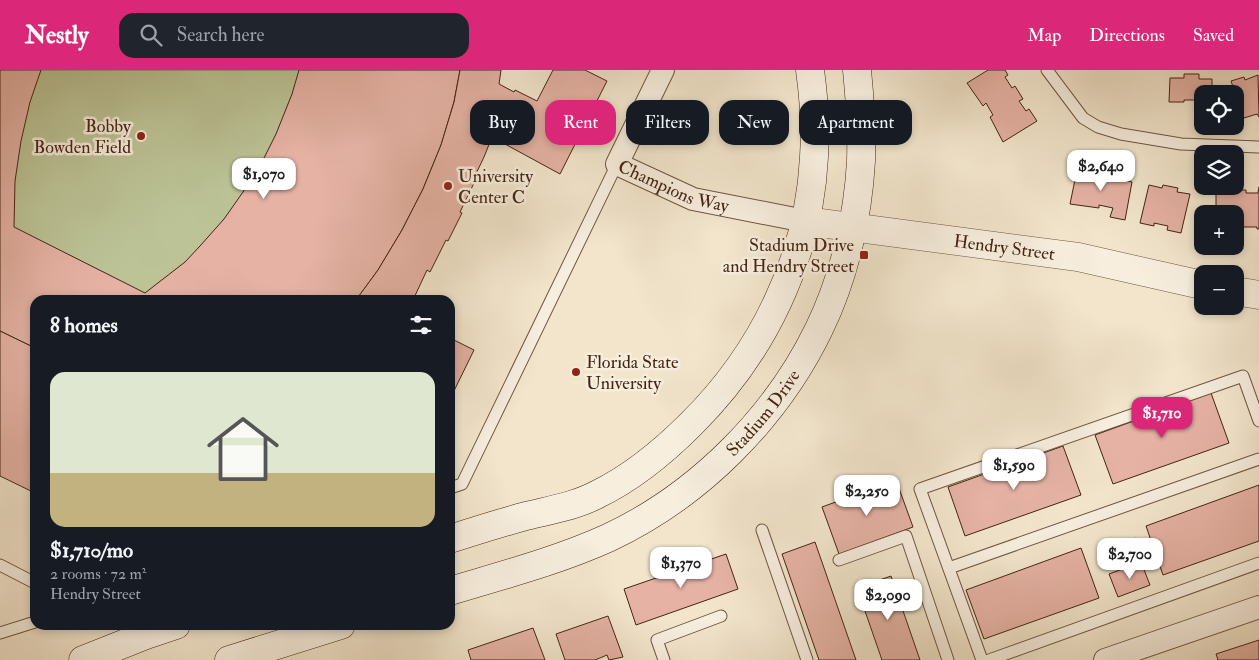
<!DOCTYPE html>
<meta charset="utf-8">
<style>
:root{--surface:#171b24;--page:#20242c;--text:#f1f3f6;--muted:#9ea1a6;--line:#363941;--accent:#db2777}
body{margin:0;font-family:"IM FELL Double Pica",serif;background:var(--page);color:var(--text);height:100vh;display:flex;flex-direction:column;font-size:19px;white-space:nowrap}
*{box-sizing:border-box;margin:0}
p{font-size:16px;color:var(--muted)}
.icon{flex:none;width:28px;height:28px;fill:none;stroke:currentColor;stroke-width:2;stroke-linecap:round;stroke-linejoin:round}
.map{position:relative;flex:1;overflow:hidden}
.panel{position:absolute;left:30px;top:225px;width:425px;height:335px;display:flex;flex-direction:column;background:var(--surface);border-radius:15px;box-shadow:0 2px 8px #0003}
.panel>*{flex:none}
.top-card{position:absolute;left:470px;top:30px;width:475px;height:45px;display:flex;gap:10px}
.controls{position:absolute;left:1194px;top:15px;display:grid;gap:10px}
.controls a{display:grid;place-items:center;width:50px;height:50px;border-radius:10px;background:var(--surface);box-shadow:0 2px 8px #0003;font-size:25px}
.price{position:absolute;translate:-50% -42px;padding:0 11px;border-radius:10px;background:#fff;color:#222;font-size:16px;line-height:32px;filter:drop-shadow(0 1px 2px #0008)}
.price::after{content:'';position:absolute;left:50%;top:30px;width:15px;height:11px;margin-left:-8px;background:inherit;clip-path:polygon(0 0,100% 0,50% 100%)}
.price.current{background:var(--accent);color:#fff}
ul{padding:0;list-style:none}
li{display:grid;align-content:center;gap:10px;height:265px;padding:0 20px}
li+li{border-top:1px solid var(--line)}
li span{display:grid;place-items:center;height:155px;border-radius:15px;color:#555}
li>.icon{margin-inline-start:auto}
span .icon{width:90px;height:90px;fill:#fffc;stroke-width:1}
li b{font-size:21px}
h2{display:flex;justify-content:space-between;align-items:center;height:60px;padding:0 20px;font-size:21px}
.chip{padding:0 18px;border-radius:15px;background:var(--surface);box-shadow:0 2px 8px #0003;font-size:18px;line-height:45px}
.chip.current{background:var(--accent);color:#fff}
header{display:flex;align-items:center;gap:30px;box-sizing:border-box;height:70px;padding:0 25px;background:var(--accent);color:#fff}
header strong{font-size:24px}
nav{display:flex;gap:28px;margin-inline-start:auto;font-size:18px}
.search{width:350px;height:45px;background:var(--page);display:flex;align-items:center;gap:12px;box-sizing:border-box;padding:0 18px;border-radius:15px;color:var(--muted);font-size:19px}
.map>svg:first-child{display:block}
.green{fill:#bcc497;stroke:#807454}
.water{fill:#9ebdbf;stroke:#7a8079}
.building{fill:#e5b2a4;stroke:#452411}
.lines{fill:none;stroke-linecap:round;stroke-linejoin:round}
.service-casing{stroke:#705440;stroke-width:13}
.minor-casing{stroke:#705440;stroke-width:24}
.tertiary-casing{stroke:#705440;stroke-width:29}
.secondary-casing{stroke:#452411;stroke-width:29}
.service{stroke:#f7eede;stroke-width:11}
.minor{stroke:#f7eede;stroke-width:22}
.tertiary{stroke:#f7eede;stroke-width:28}
.secondary{stroke:#f7eede;stroke-width:28}
.poi-dot{fill:#8f2418;stroke:#f7eede;stroke-width:2}
.labels{text-anchor:middle;dominant-baseline:central;stroke-width:5;stroke-linejoin:round;paint-order:stroke}
.poi-label{font-size:18px;fill:#452411;stroke:#f7eede;text-anchor:end}
.street-label{font-size:18px;fill:#452411;stroke:#f7eede}
</style>
<header>
<strong>Nestly</strong>
<div class="search"><svg class="icon" aria-label="search" viewBox="0 0 24 24"><circle cx="10" cy="10" r="6"/><path d="M15 15l6 6"/></svg>Search here</div>
<nav><a>Map</a><a>Directions</a><a>Saved</a></nav>
</header>
<div class="map">
<svg width="1259" height="590" viewBox="0 0 1259 590">
<rect width="100%" height="100%" fill="#f2e5cc"/>
<filter id="stains"><feTurbulence type="fractalNoise" baseFrequency=".004" numOctaves="4"/><feColorMatrix values="0 0 0 0 .2 0 0 0 0 .09 0 0 0 0 .02 0 0 0 .5 -.17"/></filter>
<radialGradient id="worn" r=".72"><stop offset=".6" stop-color="#630" stop-opacity="0"/><stop offset="1" stop-color="#630" stop-opacity=".3"/></radialGradient>
<polygon class="green" points="0,0 460,0 356,230 35,230 0,261"/>
<polygon class="water" points="1136,468 1142,483 1110,495 1104,480"/>
<g class="building">
<polygon points="0,0 41,0 30,32 21,71 15,111 14,157 145,223 185,192 200,176 224,149 243,122 261,94 276,64 292,24 299,0 460,0 454,32 441,75 423,119 402,160 378,200 356,230 35,230 35,278 0,261"/>
<polygon points="460,0 501,0 499,14 514,22 515,20 537,31 553,0 585,0 607,11 560,104 492,67 484,87 472,112 474,113 460,142 462,143 448,171 446,170 430,202 427,200 413,230 356,230 378,200 402,160 423,119 441,75 454,32"/>
<polygon points="988,0 1005,0 1008,5 1005,7 1012,18 1015,16 1023,29 1019,31 1026,41 1029,39 1037,51 1003,72 990,47 993,45 986,33 983,36 967,13"/>
<polygon points="1184,4 1199,4 1199,9 1212,9 1212,24 1202,24 1202,33 1197,32 1197,30 1184,30 1184,32 1169,32 1170,8 1184,8"/>
<polygon points="1258,5 1259,47 1257,44 1244,48 1231,11 1244,7 1245,10"/>
<polygon points="1078,95 1093,99 1093,103 1106,106 1107,103 1120,106 1119,109 1132,112 1125,150 1110,147 1113,138 1099,135 1099,138 1070,134"/>
<polygon points="1149,115 1162,118 1163,115 1178,118 1177,122 1190,124 1181,163 1167,160 1168,156 1154,153 1154,156 1140,153"/>
<polygon points="1259,117 1259,159 1257,159 1257,157 1243,157 1243,159 1235,159 1235,144 1216,144 1216,122 1229,123 1229,120 1246,120 1246,123 1258,123"/>
<polygon points="0,261 35,278 35,423 0,406"/>
<polygon points="450,268 474,280 450,329"/>
<polygon points="1211,323 1229,373 1113,414 1095,365"/>
<polygon points="1063,376 1081,425 965,466 948,417"/>
<polygon points="896,410 913,457 839,484 822,437"/>
<polygon points="1259,415 1259,471 1163,505 1146,456"/>
<polygon points="815,472 856,590 819,590 782,484"/>
<polygon points="1081,478 1099,528 984,569 966,520"/>
<polygon points="726,484 738,519 636,555 624,519"/>
<polygon points="1141,492 1150,515 1118,527 1109,504"/>
<polygon points="891,506 920,590 882,590 857,518"/>
<polygon points="608,546 623,587 609,590 607,585 595,590 565,590 556,564"/>
<polygon points="533,558 545,590 471,590 468,580"/>
<polygon points="1259,570 1259,590 1218,590 1216,584"/>
</g>
<g class="lines">
<defs>
<g id="service">
<polyline points="1047,0 1083,48 1098,57 1121,64 1181,74 1259,77"/>
<polyline points="450,418 462,414 617,94"/>
<polyline points="762,460 807,590"/>
<polyline points="839,490 906,466 948,590"/>
<polyline points="0,495 35,513"/>
<polyline points="949,498 1259,389"/>
<polyline points="0,563 35,552"/>
<polyline points="664,590 657,570 721,546"/>
<polyline points="982,590 920,419 1243,306 1259,351"/>
<polyline points="989,590 1259,493"/>
</g>
<g id="minor">
<path id="s1" d="M 663,0 L 617,94 L 693,129 L 805,151"/>
<polyline points="1105,590 1259,537"/>
</g>
<g id="tertiary">
<path id="s2" d="M 805,151 L 1078,187 L 1202,215"/>
<polyline points="1235,221 1259,225"/>
</g>
<g id="secondary">
<path d="M 450,469 C 475,461 500,453 526,446 C 550,440 576,436 598,424 C 633,407 663,382 691,354 C 763,283 809,188 814,87 C 816,57 814,29 810,0"/>
<path id="s3" d="M 450,521 C 503,505 557,491 608,468 C 698,426 776,348 819,259 C 844,208 858,147 861,91 C 862,60 860,30 857,0"/>
<polyline points="83,590 146,565 176,555"/>
<polyline points="229,590 341,555"/>
</g>
</defs>
<use href="#service" class="service-casing"/>
<use href="#minor" class="minor-casing"/>
<use href="#tertiary" class="tertiary-casing"/>
<use href="#secondary" class="secondary-casing"/>
<use href="#service" class="service"/>
<use href="#minor" class="minor"/>
<use href="#tertiary" class="tertiary"/>
<use href="#secondary" class="secondary"/>
</g>
<g class="poi-dot">
<circle cx="141" cy="66" r="5"/>
<circle cx="448" cy="116" r="5"/>
<rect x="859" y="180" width="10" height="10" rx="2.5"/>
<circle cx="576" cy="302" r="5"/>
</g>
<g class="labels">
<g class="poi-label">
<text x="131" y="56">Bobby<tspan x="131" dy="21">Bowden Field</tspan></text>
<text x="458" y="106" text-anchor="start">University<tspan x="458" dy="21">Center C</tspan></text>
<text x="854" y="175">Stadium Drive<tspan x="854" dy="21">and Hendry Street</tspan></text>
<text x="586" y="292" text-anchor="start">Florida State<tspan x="586" dy="21">University</tspan></text>
</g>
<g class="street-label">
<text stroke="none"><textPath href="#s1" startOffset="166">Champions Way</textPath></text>
<text stroke="none"><textPath href="#s2" startOffset="201">Hendry Street</textPath></text>
<text stroke="none"><textPath href="#s3" startOffset="368">Stadium Drive</textPath></text>
</g>
</g>
<rect width="100%" height="100%" filter="url(#stains)"/>
<rect width="100%" height="100%" fill="url(#worn)"/>
</svg>
<div class="controls">
<a><svg class="icon" aria-label="locate" viewBox="0 0 24 24"><circle cx="12" cy="12" r="6"/><path d="M12 2v4M12 18v4M2 12h4M18 12h4"/></svg></a>
<a><svg class="icon" aria-label="layers" viewBox="0 0 24 24"><path d="M12 4l9 5-9 5-9-5zM3 14l9 5 9-5"/></svg></a>
<a>+</a>
<a>−</a>
</div>
<b class="price" style="left:1101px;top:122px">$2,640</b>
<b class="price" style="left:264px;top:130px">$1,070</b>
<b class="price current" style="left:1162px;top:369px">$1,710</b>
<b class="price" style="left:1014px;top:421px">$1,590</b>
<b class="price" style="left:867px;top:447px">$2,250</b>
<b class="price" style="left:1130px;top:510px">$2,700</b>
<b class="price" style="left:681px;top:519px">$1,370</b>
<b class="price" style="left:888px;top:551px">$2,090</b>
<div class="top-card">
<a class="chip">Buy</a>
<a class="chip current">Rent</a>
<a class="chip">Filters</a>
<a class="chip">New</a>
<a class="chip">Apartment</a>
</div>
<section class="panel">
<h2>8 homes<svg class="icon" aria-label="filters" viewBox="0 0 24 24"><path d="M4 7h16M4 17h16"/><circle cx="9" cy="7" r="2"/><circle cx="15" cy="17" r="2"/></svg></h2>
<ul>
<li><span style="background:linear-gradient(#dfe7d0 65%,#c2b280 0)"><svg class="icon" aria-label="home" viewBox="0 0 24 24"><path d="M3 11l9-7 9 7M6 9v11h12V9"/></svg></span><div><b>$1,710/mo</b><p>2 rooms · 72 m²</p><p>Hendry Street</p></div></li>
</ul>
</section>
</div>
